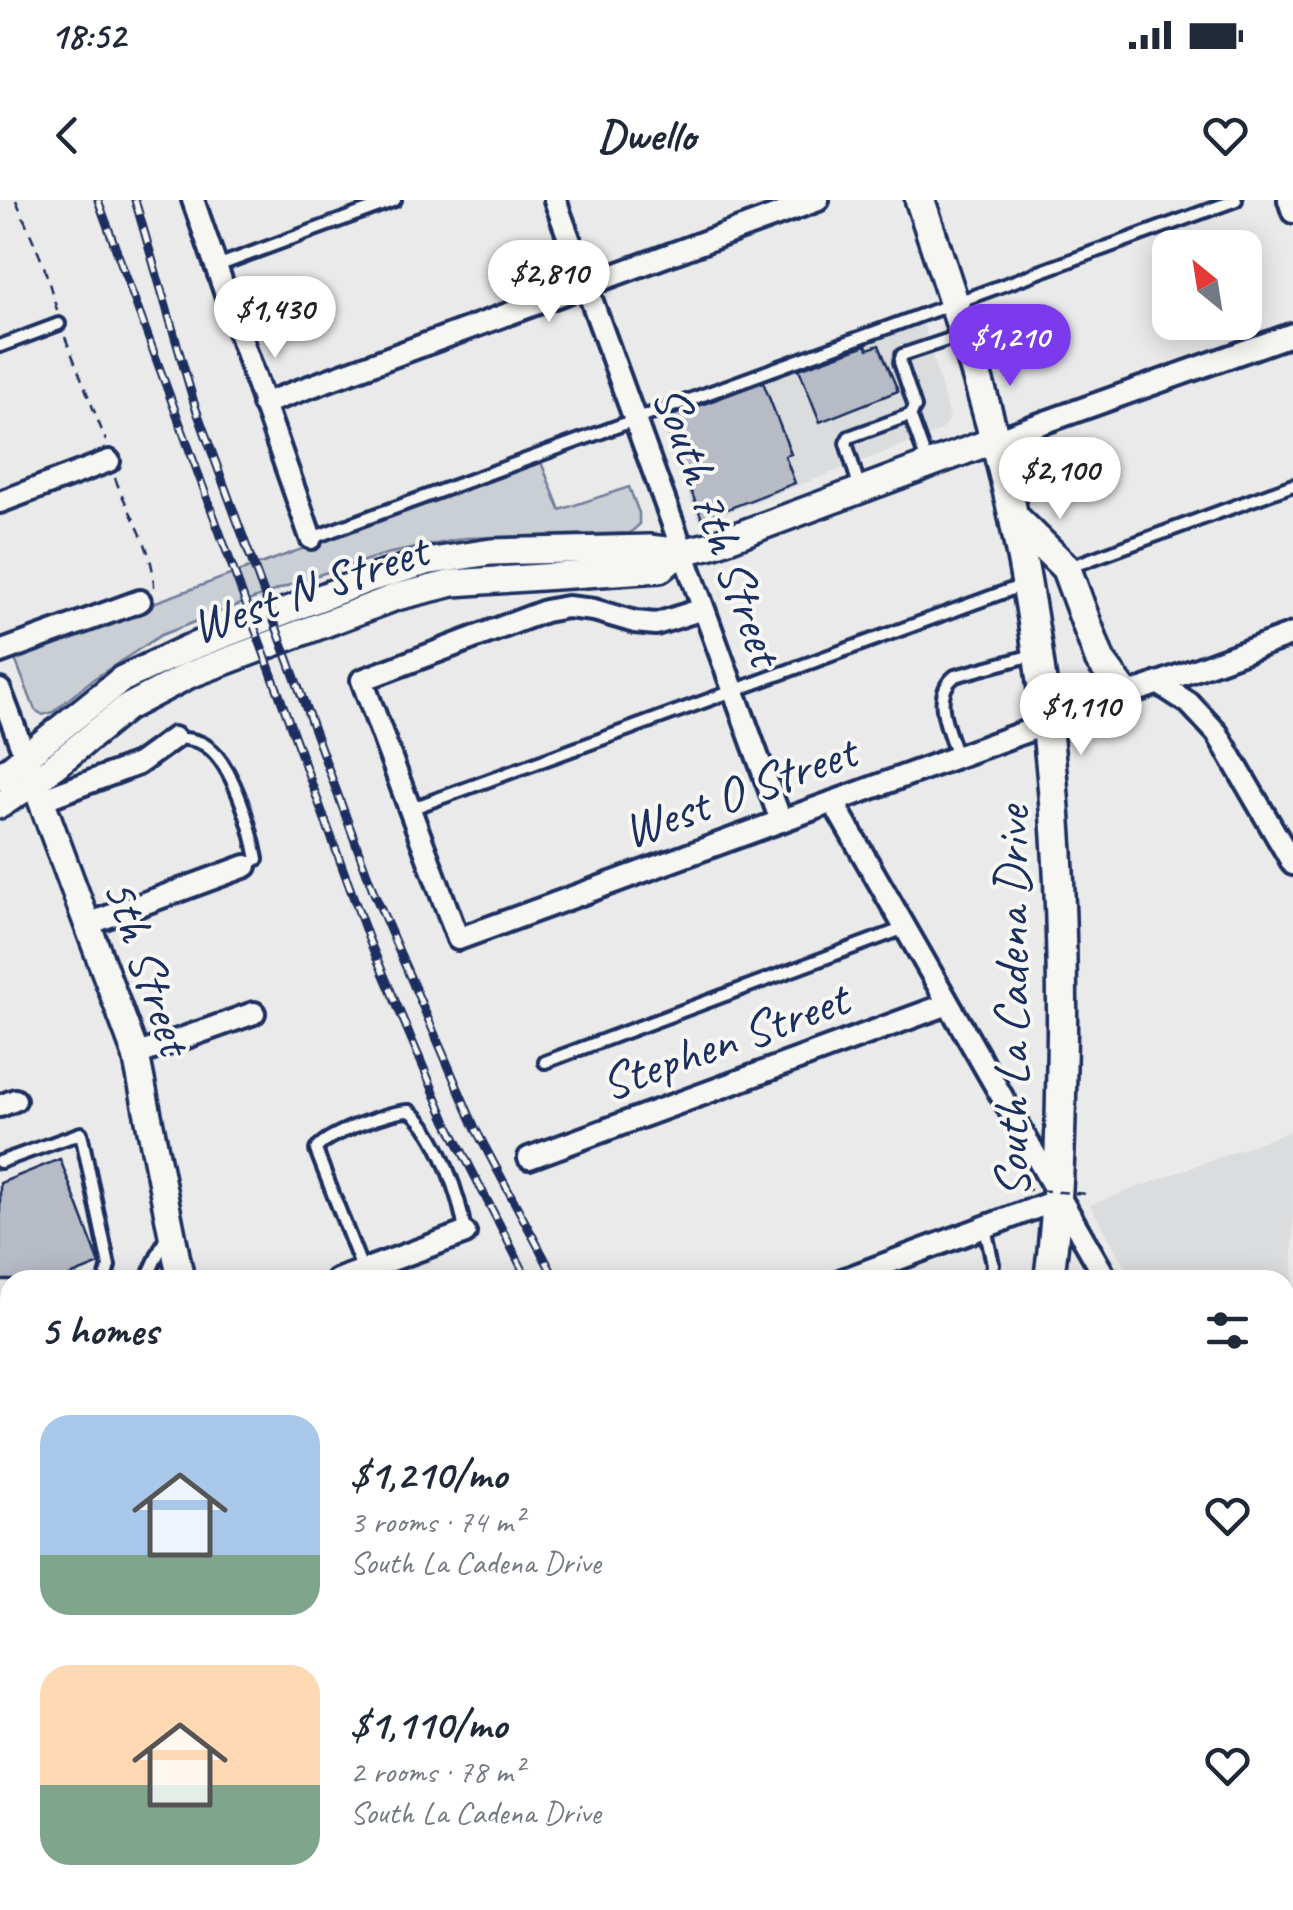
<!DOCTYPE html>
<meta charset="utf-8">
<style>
:root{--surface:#fff;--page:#f2f2f3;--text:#1f2937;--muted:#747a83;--accent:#7c3aed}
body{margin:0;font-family:Caveat,sans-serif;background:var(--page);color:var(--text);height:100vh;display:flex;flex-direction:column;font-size:38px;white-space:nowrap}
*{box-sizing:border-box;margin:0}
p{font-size:32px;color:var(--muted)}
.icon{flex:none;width:55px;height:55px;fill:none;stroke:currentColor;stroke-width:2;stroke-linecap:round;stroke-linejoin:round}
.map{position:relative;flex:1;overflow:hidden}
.sheet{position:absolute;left:0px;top:1070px;width:1295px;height:640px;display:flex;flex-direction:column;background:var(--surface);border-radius:30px 30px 0 0;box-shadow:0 5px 25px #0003}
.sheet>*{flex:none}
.needle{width:65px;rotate:330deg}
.fabs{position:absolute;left:1152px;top:30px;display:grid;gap:20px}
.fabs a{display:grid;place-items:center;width:110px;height:110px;border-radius:20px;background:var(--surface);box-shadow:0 5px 25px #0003;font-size:50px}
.price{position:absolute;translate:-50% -85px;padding:0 22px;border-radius:35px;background:#fff;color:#222;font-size:32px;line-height:65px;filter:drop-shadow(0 2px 5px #0008)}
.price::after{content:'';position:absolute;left:50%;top:60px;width:30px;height:22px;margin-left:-15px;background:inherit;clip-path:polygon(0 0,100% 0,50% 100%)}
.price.on{background:var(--accent);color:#fff}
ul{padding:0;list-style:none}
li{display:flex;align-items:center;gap:30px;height:250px;padding:0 40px}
li span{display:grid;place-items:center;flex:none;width:280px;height:200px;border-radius:30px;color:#555}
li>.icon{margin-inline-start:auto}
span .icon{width:120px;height:120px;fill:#fffc;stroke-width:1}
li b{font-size:42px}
h2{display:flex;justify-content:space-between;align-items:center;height:120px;padding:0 40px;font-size:42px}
.status{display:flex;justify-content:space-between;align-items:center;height:70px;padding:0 50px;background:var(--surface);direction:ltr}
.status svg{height:28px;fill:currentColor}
header{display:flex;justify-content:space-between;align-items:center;height:130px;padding:0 40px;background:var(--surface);font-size:45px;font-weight:600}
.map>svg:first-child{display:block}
.built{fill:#dadcde}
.green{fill:#caced5;stroke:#727e9a;stroke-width:2.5}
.building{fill:#b6bbc6;stroke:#1b2f5e;stroke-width:2.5}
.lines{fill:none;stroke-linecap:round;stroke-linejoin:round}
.service-casing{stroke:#1b2f5e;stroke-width:18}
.minor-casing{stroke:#1b2f5e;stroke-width:28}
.tertiary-casing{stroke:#1b2f5e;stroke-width:32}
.secondary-casing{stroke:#1b2f5e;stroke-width:35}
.path{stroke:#1b2f5e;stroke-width:2.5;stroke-dasharray:10 8;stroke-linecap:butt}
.service{stroke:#f6f6f2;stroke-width:10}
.minor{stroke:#f6f6f2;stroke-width:20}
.tertiary{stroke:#f6f6f2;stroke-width:25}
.secondary{stroke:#f6f6f2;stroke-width:28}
.rail-casing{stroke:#1b2f5e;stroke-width:9}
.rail{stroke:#f6f6f2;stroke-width:5;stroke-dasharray:15;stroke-linecap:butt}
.path-bridge{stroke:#1b2f5e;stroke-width:2.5;stroke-dasharray:10 8;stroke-linecap:butt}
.labels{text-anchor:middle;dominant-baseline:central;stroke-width:8;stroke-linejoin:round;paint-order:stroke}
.street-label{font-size:50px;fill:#1b2f5e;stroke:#f6f6f2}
</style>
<div class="status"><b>18:52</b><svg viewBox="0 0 49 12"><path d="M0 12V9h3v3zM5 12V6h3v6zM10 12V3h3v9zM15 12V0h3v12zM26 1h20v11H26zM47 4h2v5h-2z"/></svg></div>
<header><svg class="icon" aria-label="back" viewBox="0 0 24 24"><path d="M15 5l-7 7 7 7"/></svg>Dwello<svg class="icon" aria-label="heart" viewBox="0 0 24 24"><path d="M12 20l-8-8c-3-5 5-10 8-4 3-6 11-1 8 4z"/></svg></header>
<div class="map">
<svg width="1293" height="1710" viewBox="0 0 1293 1710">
<rect width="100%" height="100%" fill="#e9eae9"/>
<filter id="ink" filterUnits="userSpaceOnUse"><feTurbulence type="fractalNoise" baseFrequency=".01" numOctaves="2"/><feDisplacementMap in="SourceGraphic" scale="20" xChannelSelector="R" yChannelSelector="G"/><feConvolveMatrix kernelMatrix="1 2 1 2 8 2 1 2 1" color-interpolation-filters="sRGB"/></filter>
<g filter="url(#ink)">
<g class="built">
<polygon points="922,119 950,219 940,231 703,322 697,317 660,220 662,213"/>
<polygon points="1293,930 1293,1356 1285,1342 1285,1080 1133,1080 1090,1005"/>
</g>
<polygon class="green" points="541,262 560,310 629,287 639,313 639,325 630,333 466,338 386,354 305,379 161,435 92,480 53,512 43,515 35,510 13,454"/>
<g class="building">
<polygon points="866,145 868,149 879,145 898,191 820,222 799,169"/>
<polygon points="763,182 791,254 785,256 795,283 702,319 663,219"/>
<polygon points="60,959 100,1064 60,1080 0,1080 0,983"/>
</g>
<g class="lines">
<defs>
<g id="service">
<polyline points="217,66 395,0"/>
<polyline points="0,146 59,124"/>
<polyline points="910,215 928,265"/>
<polyline points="860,289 846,243 849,237 910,215 915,207 900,162 902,155 962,135"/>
<polyline points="312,338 1236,0"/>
<polyline points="1067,368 1293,285"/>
<path d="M 174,538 C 185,539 196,539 205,545 C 233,563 251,627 257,659 L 246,666"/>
<path d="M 957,557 C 949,530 930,496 955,476 L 1033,455"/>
<polyline points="410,609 1026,384"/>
<polyline points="545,862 905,728"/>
<polyline points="0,962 81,933 109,1066 105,1080"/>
<polyline points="985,1028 993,1064 991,1080"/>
<path d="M 363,1071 L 316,950 C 323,935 393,910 410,911 C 438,931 461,1000 465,1033"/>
<polyline points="146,1080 166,1037"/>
<polyline points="1285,1248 1293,1243"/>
<polyline points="1159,1700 1165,1710"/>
<polyline points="29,1710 33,1700"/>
</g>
<g id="minor">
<polyline points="193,0 311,338"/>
<polyline points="555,0 781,621"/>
<polyline points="1289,0 1293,12"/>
<polyline points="263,204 818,0"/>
<polyline points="995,240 1293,134"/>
<polyline points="0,302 109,261"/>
<polyline points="703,409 656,424 635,422 594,410 567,407 545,411 362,480 458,739 1293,434"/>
<polyline points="0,452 140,401"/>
<polyline points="1158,483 1189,503 1217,533 1293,664"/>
<polyline points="0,490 25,556"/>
<polyline points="41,600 138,564 174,538"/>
<polyline points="833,602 1107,1080"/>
<polyline points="88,724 246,666"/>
<polyline points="136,855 254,813"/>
<polyline points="0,906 15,900"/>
<polyline points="529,958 948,804"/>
<polyline points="337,1080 465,1033"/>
<polyline points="842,1080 1060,999"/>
<polyline points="1285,1387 1293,1400"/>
<polyline points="1285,1669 1293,1664"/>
<polyline points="777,1700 784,1710"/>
<polyline points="271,1710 289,1700"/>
<polyline points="1214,1710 1231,1700"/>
</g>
<g id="tertiary">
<polyline points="30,570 136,855 181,1080"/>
<polyline points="0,577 122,479 186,449 369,379 426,362 491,352 649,348 682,352 712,345 995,240"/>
<polyline points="0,605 35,582 126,508 189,475 396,397 453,383 660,369 682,352"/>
<polyline points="369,1700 375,1710"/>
</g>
<g id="secondary">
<path d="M 920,0 C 955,105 991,211 1014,319 C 1050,489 1063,658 1062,831 C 1061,915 1060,997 1049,1080"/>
<polyline points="1014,317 1066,368 1100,460 1125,494"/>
<polyline points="968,1710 969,1700"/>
</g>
</defs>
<use href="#service" class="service-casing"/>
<use href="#minor" class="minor-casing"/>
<use href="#tertiary" class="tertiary-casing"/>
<use href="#secondary" class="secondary-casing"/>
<g class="path">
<polyline points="16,0 44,66 57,110"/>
<polyline points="65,137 106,241"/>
<path d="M 115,278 C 128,314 154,347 154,387"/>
<polyline points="1021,989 1024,973"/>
</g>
<use href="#service" class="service"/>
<use href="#minor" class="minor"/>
<use href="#tertiary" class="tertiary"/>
<use href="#secondary" class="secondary"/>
<defs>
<g id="rail">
<polyline points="98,0 369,740 446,920 528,1080"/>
<polyline points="135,0 195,206 374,693 475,928 556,1080"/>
<polyline points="978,1700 985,1710"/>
</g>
</defs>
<use href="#rail" class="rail-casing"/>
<use href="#rail" class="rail"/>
<polyline class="path-bridge" points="1021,989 1087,994"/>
</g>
</g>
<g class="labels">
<g class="street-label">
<text transform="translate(718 325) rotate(70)">South 7th Street</text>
<text transform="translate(309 388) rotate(-19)">West N Street</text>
<text transform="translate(739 591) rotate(-20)">West O Street</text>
<text transform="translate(148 766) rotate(71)">5th Street</text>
<text transform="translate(1011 802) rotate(-90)">South La Cadena Drive</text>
<text transform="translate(724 841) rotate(-20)">Stephen Street</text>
</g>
</g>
</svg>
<div class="fabs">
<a><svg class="needle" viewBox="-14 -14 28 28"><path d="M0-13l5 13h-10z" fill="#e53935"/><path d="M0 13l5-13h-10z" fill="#747a83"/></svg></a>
</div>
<b class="price" style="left:549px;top:125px">$2,810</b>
<b class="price" style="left:275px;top:161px">$1,430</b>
<b class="price on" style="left:1010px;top:189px">$1,210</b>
<b class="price" style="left:1060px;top:322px">$2,100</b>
<b class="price" style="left:1081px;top:558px">$1,110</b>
<section class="sheet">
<h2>5 homes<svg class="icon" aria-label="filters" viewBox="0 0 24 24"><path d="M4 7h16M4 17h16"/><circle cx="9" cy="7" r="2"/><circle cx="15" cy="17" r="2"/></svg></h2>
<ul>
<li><span style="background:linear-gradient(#a9c7e8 70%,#7fa58c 0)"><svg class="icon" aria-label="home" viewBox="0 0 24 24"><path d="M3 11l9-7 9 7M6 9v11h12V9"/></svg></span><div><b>$1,210/mo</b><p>3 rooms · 74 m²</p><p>South La Cadena Drive</p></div><svg class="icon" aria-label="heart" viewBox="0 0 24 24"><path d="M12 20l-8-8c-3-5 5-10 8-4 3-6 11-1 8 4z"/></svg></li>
<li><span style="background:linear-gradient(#ffd9b3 60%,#7fa58c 0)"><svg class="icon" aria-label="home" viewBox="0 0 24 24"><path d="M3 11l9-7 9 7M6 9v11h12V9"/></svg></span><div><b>$1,110/mo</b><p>2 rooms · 78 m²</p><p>South La Cadena Drive</p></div><svg class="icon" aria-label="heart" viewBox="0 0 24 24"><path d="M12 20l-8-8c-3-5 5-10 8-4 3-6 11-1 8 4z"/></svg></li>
</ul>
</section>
</div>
